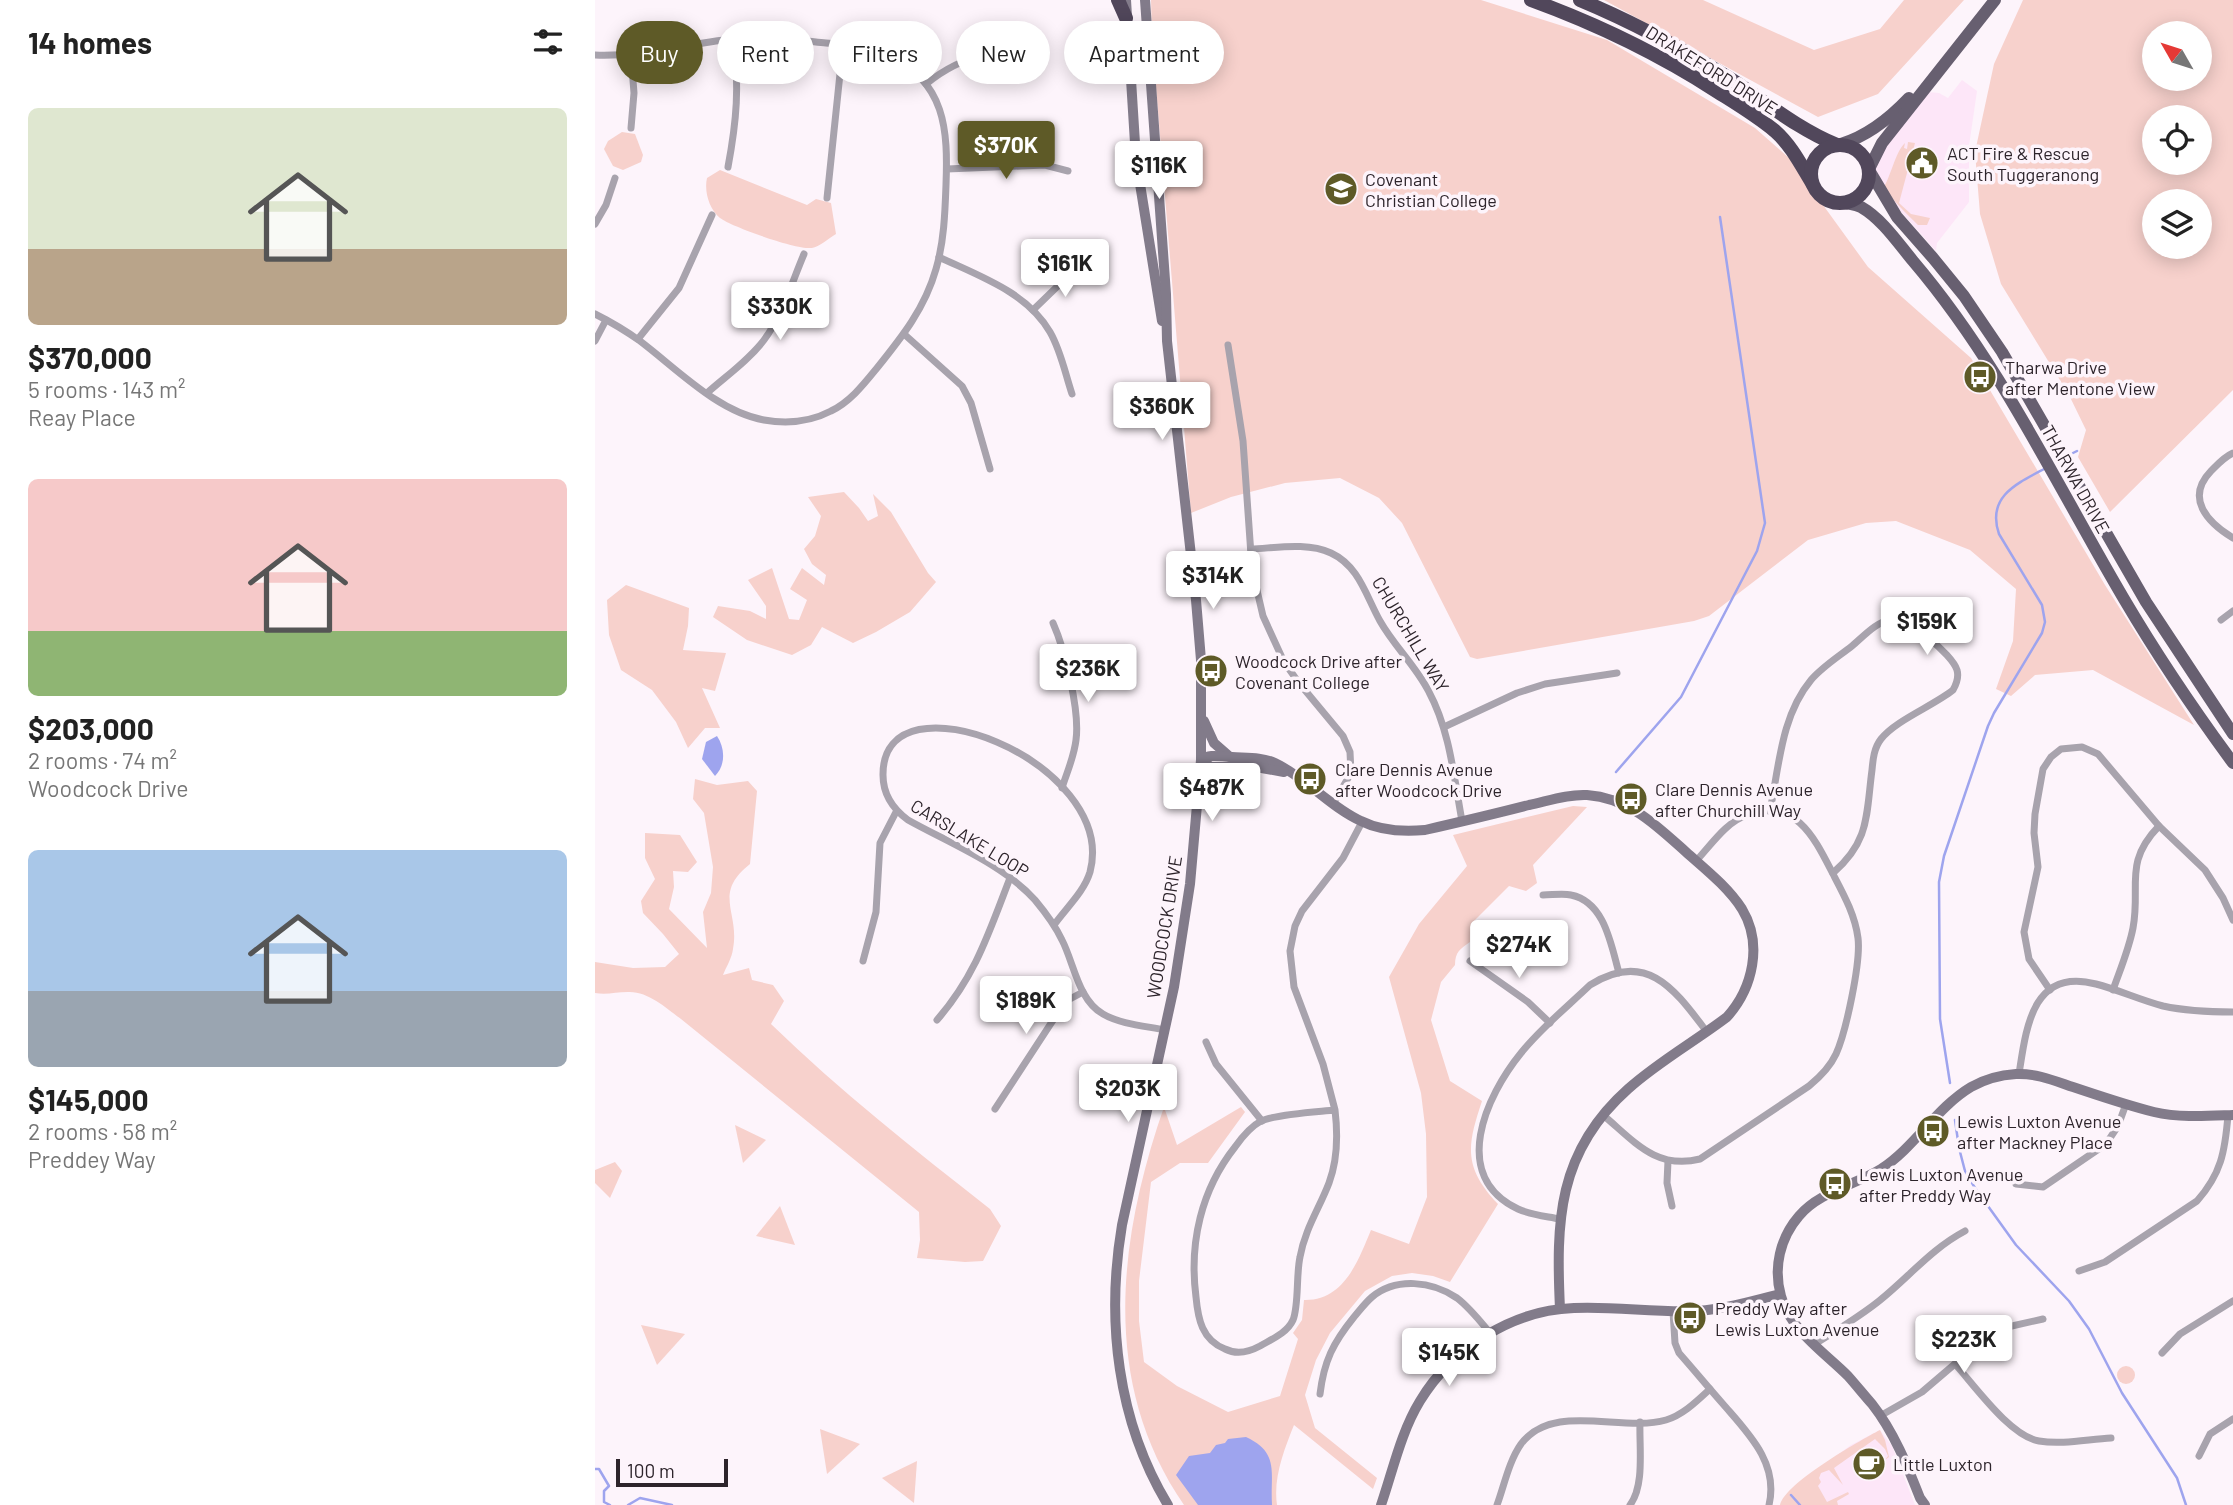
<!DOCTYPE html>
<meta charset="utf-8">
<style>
:root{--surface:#fff;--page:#f2f2f2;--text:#222;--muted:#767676;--accent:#5e5a27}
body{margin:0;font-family:Barlow,sans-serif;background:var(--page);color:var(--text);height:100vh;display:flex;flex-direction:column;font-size:26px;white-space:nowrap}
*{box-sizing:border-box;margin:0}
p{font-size:23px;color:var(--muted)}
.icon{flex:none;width:38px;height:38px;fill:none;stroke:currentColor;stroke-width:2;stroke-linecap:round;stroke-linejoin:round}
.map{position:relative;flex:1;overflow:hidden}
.drawer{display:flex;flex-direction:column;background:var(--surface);width:595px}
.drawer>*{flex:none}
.hud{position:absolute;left:21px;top:21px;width:665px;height:63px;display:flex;gap:14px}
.needle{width:46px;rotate:309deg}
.fabs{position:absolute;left:1547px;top:21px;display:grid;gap:14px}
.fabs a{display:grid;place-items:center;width:70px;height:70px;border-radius:50%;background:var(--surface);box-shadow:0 4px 18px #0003;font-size:35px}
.scale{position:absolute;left:21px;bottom:18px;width:112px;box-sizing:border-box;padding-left:7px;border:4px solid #2d242b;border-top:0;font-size:19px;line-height:24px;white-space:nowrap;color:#2d242b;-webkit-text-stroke:5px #fdf4fb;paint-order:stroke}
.price{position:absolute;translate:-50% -60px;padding:0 16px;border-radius:7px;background:#fff;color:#222;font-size:23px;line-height:46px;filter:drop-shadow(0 2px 4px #0008)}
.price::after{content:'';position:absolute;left:50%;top:42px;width:21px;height:16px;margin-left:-10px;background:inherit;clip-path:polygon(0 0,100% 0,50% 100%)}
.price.current{background:var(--accent);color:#fff}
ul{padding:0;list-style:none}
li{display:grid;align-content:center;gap:14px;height:371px;padding:0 28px}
li span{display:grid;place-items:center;height:217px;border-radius:10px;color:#555}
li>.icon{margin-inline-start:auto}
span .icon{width:126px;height:126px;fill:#fffc;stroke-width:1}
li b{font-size:30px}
h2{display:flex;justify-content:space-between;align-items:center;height:84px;padding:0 28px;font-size:30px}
.chip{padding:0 24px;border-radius:32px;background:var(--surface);box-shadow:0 4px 18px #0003;font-size:24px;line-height:63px}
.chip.current{background:var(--accent);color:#fff}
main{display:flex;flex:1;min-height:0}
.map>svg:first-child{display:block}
.built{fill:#fde6f8}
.green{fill:#f7d1cc;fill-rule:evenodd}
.water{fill:#9ea4ee}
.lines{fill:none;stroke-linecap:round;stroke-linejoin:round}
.stream{stroke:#9ea4ee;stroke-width:2.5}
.street{stroke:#a8a3ad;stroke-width:7}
.secondary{stroke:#827b8a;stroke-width:10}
.primary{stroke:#675f70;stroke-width:12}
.highway{stroke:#51475b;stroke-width:14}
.labels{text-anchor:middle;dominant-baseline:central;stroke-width:7;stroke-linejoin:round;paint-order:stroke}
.street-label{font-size:18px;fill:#2d242b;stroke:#fdf4fb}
.poi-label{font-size:18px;fill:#2d242b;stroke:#fdf4fb;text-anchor:start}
</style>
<main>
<section class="drawer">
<h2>14 homes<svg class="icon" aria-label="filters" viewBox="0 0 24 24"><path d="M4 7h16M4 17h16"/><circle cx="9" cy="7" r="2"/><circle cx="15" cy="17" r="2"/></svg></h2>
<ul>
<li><span style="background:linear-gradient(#dfe7d0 65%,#b9a48a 0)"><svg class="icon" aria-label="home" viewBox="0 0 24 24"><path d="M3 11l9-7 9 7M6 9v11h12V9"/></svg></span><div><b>$370,000</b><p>5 rooms · 143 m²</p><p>Reay Place</p></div></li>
<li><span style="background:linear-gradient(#f6c9c9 70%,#8fb573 0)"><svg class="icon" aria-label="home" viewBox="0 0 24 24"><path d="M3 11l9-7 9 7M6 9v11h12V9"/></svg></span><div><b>$203,000</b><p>2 rooms · 74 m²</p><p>Woodcock Drive</p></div></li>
<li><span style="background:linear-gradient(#a9c7e8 65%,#9aa5b1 0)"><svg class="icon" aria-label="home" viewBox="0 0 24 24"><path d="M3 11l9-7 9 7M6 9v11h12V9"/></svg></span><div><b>$145,000</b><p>2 rooms · 58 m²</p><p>Preddey Way</p></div></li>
</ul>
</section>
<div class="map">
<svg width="1638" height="1505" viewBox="0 0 1638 1505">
<rect width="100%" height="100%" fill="#fdf4fb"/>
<g class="built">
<polygon points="1367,80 1382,91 1374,146 1374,202 1342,243 1341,251 1301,206 1281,172 1280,167 1282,159 1333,92 1344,93 1353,98"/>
<polygon points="1285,1430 1297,1446 1320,1505 1229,1505 1207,1481 1256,1445"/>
</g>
<g class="green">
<polygon points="556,0 886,0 1012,40 1160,128 1194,158 1273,267 1376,358 1510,585 1599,725 1498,670 1440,675 1416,696 1401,689 1418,641 1421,589 1375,550 1301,521 1271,523 1213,540 1114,616 1099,621 882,659 875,657 807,523 784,498 745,478 690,483 636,497 596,513 557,38"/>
<polygon points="1009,0 1108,0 1219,50 1285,29 1309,0 1369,0 1283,94 1223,117"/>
<path d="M 1428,0 L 1638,0 L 1638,390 L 1515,512 L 1483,457 L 1491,430 L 1474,395 L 1406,284 L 1385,214 L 1380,152 L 1399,64 ZM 1559,33 L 1605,33 L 1605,79 L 1559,79 ZM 1559,117 L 1605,117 L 1605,163 L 1559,163 ZM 1559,201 L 1605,201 L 1605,247 L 1559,247 Z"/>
<polygon points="27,132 40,134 48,155 46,162 28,170 18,166 9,149 13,141"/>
<path d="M 1313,142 L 1320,143 L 1304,203 L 1316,214 L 1335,218 L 1332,225 L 1323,225 C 1310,212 1299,202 1289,187 C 1296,175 1301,151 1310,143 L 1309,148 L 1312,149 Z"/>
<path d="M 125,170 L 212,205 L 221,199 L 236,203 L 241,234 C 234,238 224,247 217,248 C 202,250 137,227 125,218 C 114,209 109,191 112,178 Z"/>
<polygon points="249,492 264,508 273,521 283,516 278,494 296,512 333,573 341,582 315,612 281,632 258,643 227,627 216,645 197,655 152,640 118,617 123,606 155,611 171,619 171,606 153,580 177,568 194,619 204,620 212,600 195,589 207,568 229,585 231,575 217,564 209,549 220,536 226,516 213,497"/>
<polygon points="31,585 94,608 93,626 88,650 131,653 120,691 107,688 125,728 110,728 93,748 81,722 57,690 26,670 14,635 12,600"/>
<path d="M 100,779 L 122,785 L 153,781 L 162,791 L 155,864 C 117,894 145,912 138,949 C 137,958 131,967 128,975 L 154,968 L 157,980 L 178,985 L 189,1001 L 176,1024 C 245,1091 320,1150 395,1209 L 406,1226 L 388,1261 L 370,1262 L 322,1258 L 325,1240 L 324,1212 L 86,1019 C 71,1008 53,991 33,992 C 21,992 12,995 0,993 L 0,962 L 38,968 L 70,967 L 84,954 L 68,934 L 48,913 L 46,901 L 60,879 L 50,858 L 50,833 L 85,835 L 102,862 L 93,872 L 78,871 L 79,887 L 74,909 L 112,948 L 108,912 L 116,893 L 118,867 L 109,813 L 98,799 Z"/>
<path d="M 978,806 L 992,807 L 938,865 L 942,883 L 931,891 L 914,886 L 876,924 L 875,942 C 865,949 860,952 860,965 L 846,982 L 836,1020 L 855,1081 L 887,1101 C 872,1146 868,1167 903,1204 L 855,1282 L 838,1276 L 817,1273 L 797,1276 L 770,1291 L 735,1333 L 721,1360 L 710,1395 L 720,1428 L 782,1478 L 778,1489 L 699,1425 C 689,1450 678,1478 682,1505 L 589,1505 C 505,1383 523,1240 569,1107 L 582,1145 L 646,1107 L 650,1112 L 613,1163 L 585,1163 L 556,1182 L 544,1281 L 544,1321 L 549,1362 L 582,1386 L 633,1412 L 685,1396 L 703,1339 L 698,1333 L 707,1320 L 709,1300 C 749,1301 763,1261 776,1230 L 814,1244 L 832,1197 L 831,1134 L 826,1093 L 794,977 L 824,924 L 872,866 L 858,835 Z"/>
<polygon points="140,1125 171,1140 148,1163"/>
<polygon points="20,1162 27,1171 15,1198 0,1183 0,1170"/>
<polygon points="185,1206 200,1245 161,1236"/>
<polygon points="46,1325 90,1334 62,1365"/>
<circle cx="1531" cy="1375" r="9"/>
<polygon points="225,1429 265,1444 232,1474"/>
<path d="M 1285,1430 L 1290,1440 L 1294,1457 L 1290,1460 L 1293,1456 L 1290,1449 L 1280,1439 L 1239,1468 L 1248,1485 L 1234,1470 L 1226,1473 L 1224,1478 L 1226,1482 L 1223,1486 L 1232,1502 L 1253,1492 L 1254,1494 L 1242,1501 L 1243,1505 L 1185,1505 C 1190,1483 1264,1441 1285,1430 Z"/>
<polygon points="322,1461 319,1503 287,1478"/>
</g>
<g class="water">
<path d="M 122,736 C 130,748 131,765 120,776 L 107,759 L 111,742 Z"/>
<path d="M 651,1437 C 685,1453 675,1472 677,1505 L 603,1505 L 581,1475 L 594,1456 L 615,1453 L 621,1445 L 630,1443 L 633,1439 Z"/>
</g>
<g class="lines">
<g class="stream">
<polyline points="1472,456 1482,451"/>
<polyline points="1021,772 1086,697 1162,551 1170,523 1125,217"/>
<path d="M 1355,1083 L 1345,1019 L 1344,882 L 1349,856 L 1393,726 L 1399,713 L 1447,633 L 1450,622 L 1447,605 L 1404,534 C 1391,496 1423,483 1451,468"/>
<polyline points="1360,1120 1364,1148 1370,1171 1380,1188 1421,1245 1474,1301 1494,1329 1527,1393 1582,1478 1591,1505"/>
<polyline points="0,1469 4,1469 14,1486 9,1491 9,1502 15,1505"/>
<polyline points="1196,1495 1205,1505"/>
<polyline points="33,1505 45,1498 77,1505"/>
</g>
<g class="street">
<path d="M 0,55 C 50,57 97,42 147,38 C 175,36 203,40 231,43 C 252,45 274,46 293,55 C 351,82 353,130 351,185 C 350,213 349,242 341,269 C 330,308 307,337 282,368 C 269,384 255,402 236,411 C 215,422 192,424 169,420 C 123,412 82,369 45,341 C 31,331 16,322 0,314"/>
<polyline points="36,55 39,93 36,128"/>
<path d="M 331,84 C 371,52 400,50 449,61"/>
<path d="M 133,167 C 142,119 144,88 139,39"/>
<polyline points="352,169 450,165 473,171"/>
<polyline points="232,198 248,45"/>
<polyline points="0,224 11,205 20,178"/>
<path d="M 344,257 C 384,276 432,292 455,332 C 466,351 470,373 477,394"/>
<polyline points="438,310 468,281 488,270"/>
<polyline points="309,334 367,386 376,403 395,469"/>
<polyline points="43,339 84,288 117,215"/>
<polyline points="0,341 11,320"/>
<polyline points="633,345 648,441 657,569 668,616 689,662 704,683 748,736 755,752 756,773 738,804"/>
<path d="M 112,393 C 131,376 153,361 169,340 C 187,316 197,282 209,254"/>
<path d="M 1638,453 C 1629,457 1623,464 1616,471 C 1590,498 1612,522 1638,538"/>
<path d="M 656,549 C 681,548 712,542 736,553 C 764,566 771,596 785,621 C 799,646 821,666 834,692 C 855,731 859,778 867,821"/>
<polyline points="1626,620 1638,611"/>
<path d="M 458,623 C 470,650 485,711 481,740 C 479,757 472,772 467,788"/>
<polyline points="849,727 922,693 950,684 1022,673"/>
<path d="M 1175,811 C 1184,767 1186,716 1216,680 C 1227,667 1243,657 1257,646 C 1268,637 1282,621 1296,620 C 1313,618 1357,654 1362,670 C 1364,677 1362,683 1358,690 C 1338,706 1301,720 1286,739 C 1279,748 1278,759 1277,770 C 1271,815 1275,841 1238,873"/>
<path d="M 948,895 C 957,895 968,893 976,895 C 1010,902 1016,945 1024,973"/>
<path d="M 459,925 C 471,908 489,892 495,872 C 524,762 287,668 288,775 C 288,795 298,809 313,820 C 354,843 408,864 440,900 C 450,912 460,925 467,940 C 479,963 483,1000 508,1014 C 525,1024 550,1026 570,1030"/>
<polyline points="268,961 281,912 285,843 301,812"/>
<polyline points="875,961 933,1002 955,1023"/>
<polyline points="1455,990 1434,959 1429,932 1443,867 1439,833 1440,814 1448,769 1456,757 1466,749 1487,747 1503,754 1564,826 1610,870 1628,898 1638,920"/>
<path d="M 1518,990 C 1525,970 1534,949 1538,928 C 1546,886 1528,863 1564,826"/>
<path d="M 342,1020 C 381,975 394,932 415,878"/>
<polyline points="611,1042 621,1064 667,1121"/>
<path d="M 1424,1074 C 1431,1029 1437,967 1501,984 C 1524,990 1545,1000 1568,1006 C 1591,1011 1615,1012 1638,1012"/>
<polyline points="400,1109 466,1008 473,1000 488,992"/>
<path d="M 740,1110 C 743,1135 743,1159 734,1183 C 724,1209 710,1229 705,1257 C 701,1275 704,1305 698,1320 C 692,1333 677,1339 665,1346 C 654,1352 642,1355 630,1349 C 607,1340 603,1319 601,1297 C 594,1243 606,1190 640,1147 C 647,1137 655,1127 666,1121 C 682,1114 721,1112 740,1110 L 728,1064 L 699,987 L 695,951 L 700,926 L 707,911 L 748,858 L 767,822"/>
<path d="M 1008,1115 C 1039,1141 1061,1170 1105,1159 L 1214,1086 C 1225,1077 1235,1067 1241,1054 C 1251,1032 1266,962 1263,938 C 1260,915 1249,895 1238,874 C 1220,839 1201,797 1152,815 C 1131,822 1116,845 1101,861"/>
<polyline points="1073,1161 1072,1183 1077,1206"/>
<polyline points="1421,1184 1448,1187 1511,1144 1523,1126 1531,1104"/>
<path d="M 965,1219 C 950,1216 936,1215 923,1209 C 854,1176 891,1096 926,1053 C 946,1028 972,1007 995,985 C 1052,949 1080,990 1112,1032"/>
<path d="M 1484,1271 L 1510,1262 L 1602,1201 C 1626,1174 1630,1152 1633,1115"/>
<path d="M 1078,1311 L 1080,1343 L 1084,1353 C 1099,1370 1113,1387 1128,1404 C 1153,1433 1184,1463 1174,1505"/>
<path d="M 1220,1344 C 1242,1330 1264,1317 1284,1301 C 1314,1277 1336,1249 1370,1231"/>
<polyline points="1567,1353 1585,1334 1638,1301"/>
<path d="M 1360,1364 C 1380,1386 1415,1436 1444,1441 C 1467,1445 1494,1439 1516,1438"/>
<path d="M 725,1394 C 729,1361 738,1343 759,1317 C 765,1310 770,1303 777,1297 C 801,1277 837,1281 862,1298 C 875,1308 885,1321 895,1333"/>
<polyline points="1285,1416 1327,1392 1395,1334 1408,1328 1448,1319"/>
<polyline points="1604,1456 1615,1434 1638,1419"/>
<path d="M 902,1505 C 909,1486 914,1461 926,1444 C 958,1401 1027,1433 1071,1420 C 1088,1415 1102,1401 1115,1389"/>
<path d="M 1035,1505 C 1050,1485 1044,1447 1045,1422"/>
</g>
<g class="secondary">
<polyline points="531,0 541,159 567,321"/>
<path d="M 550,0 L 571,294 L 572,341 L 601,600 L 606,660 L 606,760 L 595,884 L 579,987 L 527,1225 C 511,1320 522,1421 573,1505"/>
<polyline points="609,721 619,743 635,757"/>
<path d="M 606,760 C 616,753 625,757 637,757 C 651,758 667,757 680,763 C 710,777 735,807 766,821 C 786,831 808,832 830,830 C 865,822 899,814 934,805 C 953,801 972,794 992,795 C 1034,798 1061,825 1091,852 C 1110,869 1133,887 1147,909 C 1168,944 1158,988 1132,1017 C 1099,1042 1063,1062 1033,1089 C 962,1152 961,1222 965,1309"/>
<polyline points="606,760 616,767 661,767 689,772"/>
<polyline points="604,800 620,779 638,769"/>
<path d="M 786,1505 C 798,1470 806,1432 825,1401 C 857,1348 918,1310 979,1308 C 1020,1306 1061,1313 1102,1311 C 1130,1309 1158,1301 1185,1294"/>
<path d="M 1330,1505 L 1325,1498 C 1312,1465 1299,1432 1277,1404 C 1269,1395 1261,1385 1253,1376 C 1229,1352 1195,1330 1186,1296 C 1178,1268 1185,1238 1204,1216 C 1224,1192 1260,1185 1286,1169 C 1320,1147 1341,1108 1376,1087 C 1390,1079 1405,1075 1421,1074 C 1441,1073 1460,1081 1478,1087 C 1505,1096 1531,1105 1559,1112 C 1585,1118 1612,1116 1638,1115"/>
</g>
<g class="primary">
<path d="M 1246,144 C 1273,136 1295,118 1314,98"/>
<polyline points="1274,169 1287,143 1400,0"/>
<polyline points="1274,170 1302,217 1338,258 1369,296 1407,352 1551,602 1638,734"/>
<path d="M 1246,203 C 1253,203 1259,204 1266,207 C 1287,219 1303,243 1318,261 C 1405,363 1461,484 1529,599 C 1562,655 1599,710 1638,763"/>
</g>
<g class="highway">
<polyline points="523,0 531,18"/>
<path d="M 936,0 C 1002,24 1064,54 1123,92 C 1142,104 1162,116 1180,131 C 1196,145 1206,165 1217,183"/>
<path d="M 985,0 C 1038,22 1088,49 1137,80 C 1172,103 1203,129 1242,145"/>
<circle cx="1245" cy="174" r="29"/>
</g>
</g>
<defs>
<symbol id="civic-disc" viewBox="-11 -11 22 22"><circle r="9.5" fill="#5e5a27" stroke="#fdf4fb"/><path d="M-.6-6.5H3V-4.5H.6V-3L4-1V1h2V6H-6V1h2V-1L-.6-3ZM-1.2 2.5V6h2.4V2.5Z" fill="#fff"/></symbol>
<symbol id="school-disc" viewBox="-11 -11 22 22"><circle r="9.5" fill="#5e5a27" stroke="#fdf4fb"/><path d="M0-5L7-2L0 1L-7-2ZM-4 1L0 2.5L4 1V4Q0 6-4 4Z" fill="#fff"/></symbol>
<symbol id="bus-disc" viewBox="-11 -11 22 22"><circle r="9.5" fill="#5e5a27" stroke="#fdf4fb"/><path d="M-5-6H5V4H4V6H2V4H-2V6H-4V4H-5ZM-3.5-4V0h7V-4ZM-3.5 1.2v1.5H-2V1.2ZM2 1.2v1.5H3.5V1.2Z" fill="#fff"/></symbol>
<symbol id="cafe-disc" viewBox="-11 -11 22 22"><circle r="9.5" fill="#5e5a27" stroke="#fdf4fb"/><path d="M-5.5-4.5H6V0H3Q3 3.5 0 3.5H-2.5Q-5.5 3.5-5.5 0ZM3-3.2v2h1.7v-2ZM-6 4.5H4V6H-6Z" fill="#fff"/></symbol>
</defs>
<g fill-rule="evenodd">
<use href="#civic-disc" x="1308" y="144" width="38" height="38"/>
<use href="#school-disc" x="727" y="170" width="38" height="38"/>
<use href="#bus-disc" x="1366" y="358" width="38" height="38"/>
<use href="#bus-disc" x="597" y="652" width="38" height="38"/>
<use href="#bus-disc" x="696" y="760" width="38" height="38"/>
<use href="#bus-disc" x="1017" y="780" width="38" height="38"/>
<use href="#bus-disc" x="1319" y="1112" width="38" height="38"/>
<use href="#bus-disc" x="1221" y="1165" width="38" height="38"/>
<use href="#bus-disc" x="1076" y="1299" width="38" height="38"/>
<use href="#cafe-disc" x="1255" y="1445" width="38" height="38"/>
</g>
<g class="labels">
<g class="street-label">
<text transform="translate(1117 70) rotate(32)">DRAKEFORD DRIVE</text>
<text transform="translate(1481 479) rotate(61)">THARWA DRIVE</text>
<text transform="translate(816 634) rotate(59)">CHURCHILL WAY</text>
<text transform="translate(375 838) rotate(31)">CARSLAKE LOOP</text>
<text transform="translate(569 927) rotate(-81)">WOODCOCK DRIVE</text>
</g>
<g class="poi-label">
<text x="1352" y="153">ACT Fire &amp; Rescue<tspan x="1352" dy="21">South Tuggeranong</tspan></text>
<text x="770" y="179">Covenant<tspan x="770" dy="21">Christian College</tspan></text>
<text x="1410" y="367">Tharwa Drive<tspan x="1410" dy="21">after Mentone View</tspan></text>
<text x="640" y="661">Woodcock Drive after<tspan x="640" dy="21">Covenant College</tspan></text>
<text x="740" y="769">Clare Dennis Avenue<tspan x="740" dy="21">after Woodcock Drive</tspan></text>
<text x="1060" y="789">Clare Dennis Avenue<tspan x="1060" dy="21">after Churchill Way</tspan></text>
<text x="1362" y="1121">Lewis Luxton Avenue<tspan x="1362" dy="21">after Mackney Place</tspan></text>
<text x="1264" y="1174">Lewis Luxton Avenue<tspan x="1264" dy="21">after Preddy Way</tspan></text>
<text x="1120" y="1308">Preddy Way after<tspan x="1120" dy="21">Lewis Luxton Avenue</tspan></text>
<text x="1298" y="1464">Little Luxton</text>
</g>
</g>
</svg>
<div class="fabs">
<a><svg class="needle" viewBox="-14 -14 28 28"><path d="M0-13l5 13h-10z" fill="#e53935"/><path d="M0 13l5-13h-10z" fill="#767676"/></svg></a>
<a><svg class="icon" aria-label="locate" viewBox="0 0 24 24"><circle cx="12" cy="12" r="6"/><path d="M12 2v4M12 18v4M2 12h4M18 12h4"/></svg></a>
<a><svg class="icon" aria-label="layers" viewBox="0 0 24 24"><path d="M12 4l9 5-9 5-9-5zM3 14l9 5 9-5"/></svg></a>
</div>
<div class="scale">100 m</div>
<b class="price current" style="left:411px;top:181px">$370K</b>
<b class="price" style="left:564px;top:201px">$116K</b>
<b class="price" style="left:470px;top:299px">$161K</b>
<b class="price" style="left:185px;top:342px">$330K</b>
<b class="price" style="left:567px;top:442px">$360K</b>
<b class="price" style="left:618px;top:611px">$314K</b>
<b class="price" style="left:1332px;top:657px">$159K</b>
<b class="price" style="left:493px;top:704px">$236K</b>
<b class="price" style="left:617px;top:823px">$487K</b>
<b class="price" style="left:924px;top:980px">$274K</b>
<b class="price" style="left:431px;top:1036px">$189K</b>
<b class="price" style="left:533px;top:1124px">$203K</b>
<b class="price" style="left:1369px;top:1375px">$223K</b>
<b class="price" style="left:854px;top:1388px">$145K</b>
<div class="hud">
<a class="chip current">Buy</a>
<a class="chip">Rent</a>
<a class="chip">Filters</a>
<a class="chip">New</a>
<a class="chip">Apartment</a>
</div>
</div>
</main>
